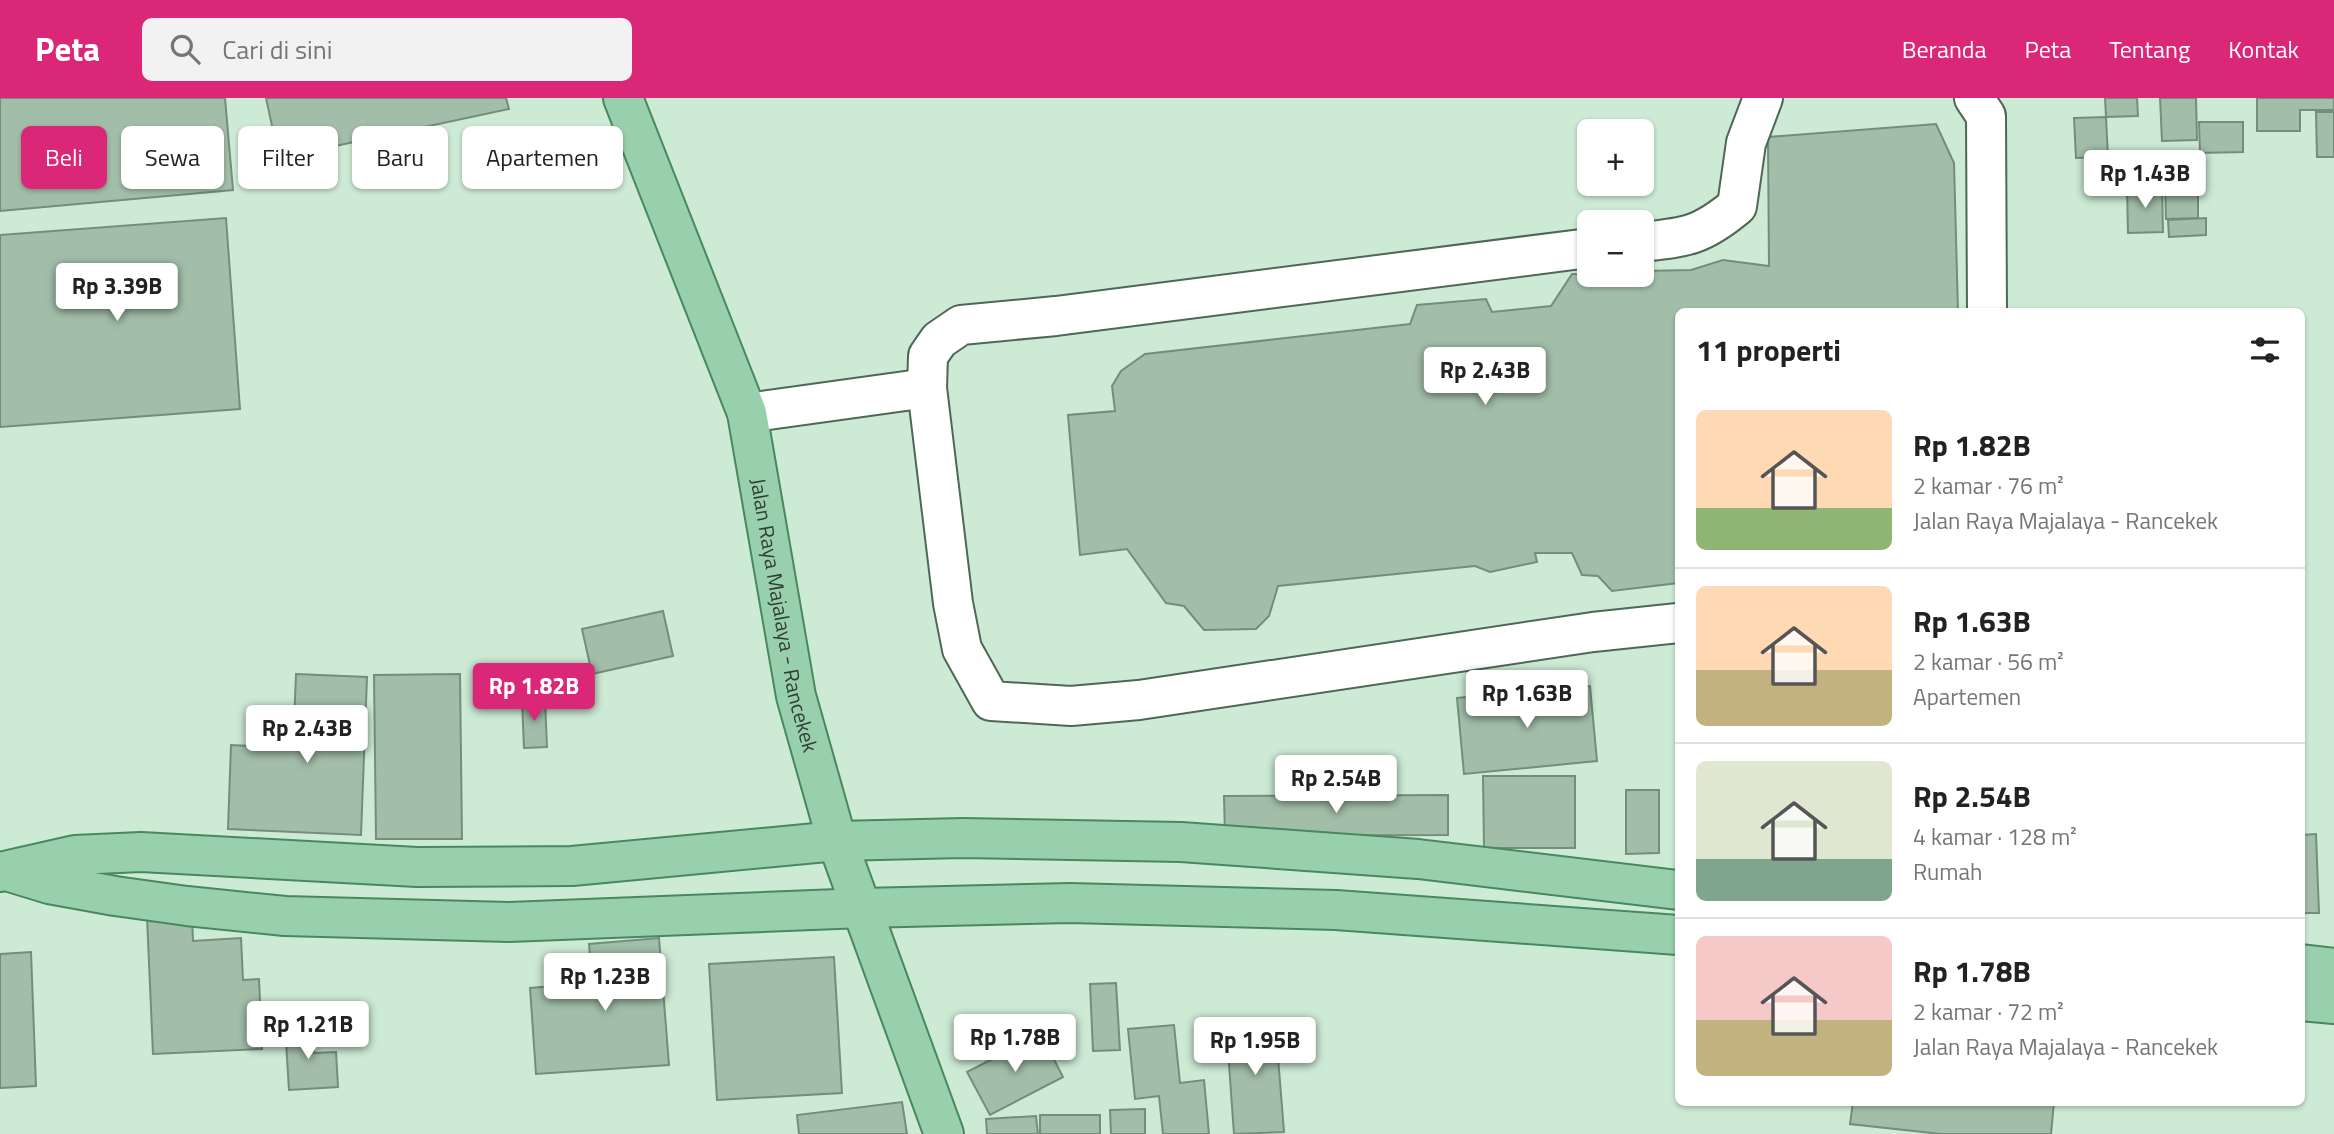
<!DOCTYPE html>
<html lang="id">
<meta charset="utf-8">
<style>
:root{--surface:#fff;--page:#f2f2f2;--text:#222;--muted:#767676;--line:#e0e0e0;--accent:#db2777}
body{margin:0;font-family:"Titillium Web",sans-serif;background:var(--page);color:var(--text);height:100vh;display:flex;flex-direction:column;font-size:26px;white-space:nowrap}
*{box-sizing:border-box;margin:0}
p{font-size:23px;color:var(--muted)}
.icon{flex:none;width:38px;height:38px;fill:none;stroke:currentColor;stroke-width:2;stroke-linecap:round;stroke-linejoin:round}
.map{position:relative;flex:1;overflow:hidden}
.sheet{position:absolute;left:1675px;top:210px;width:630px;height:798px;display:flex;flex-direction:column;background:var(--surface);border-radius:10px;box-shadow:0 2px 5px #0004}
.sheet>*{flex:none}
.guide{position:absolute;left:21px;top:28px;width:665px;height:63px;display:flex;gap:14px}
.controls{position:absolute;left:1577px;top:21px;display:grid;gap:14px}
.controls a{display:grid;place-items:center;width:77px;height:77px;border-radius:10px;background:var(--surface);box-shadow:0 2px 5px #0004;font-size:35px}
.price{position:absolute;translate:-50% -60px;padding:0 16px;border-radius:7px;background:#fff;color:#222;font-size:23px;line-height:46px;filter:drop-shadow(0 2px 4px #0008)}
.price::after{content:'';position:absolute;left:50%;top:42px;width:21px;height:16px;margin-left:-10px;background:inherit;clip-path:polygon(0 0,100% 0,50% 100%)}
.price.active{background:var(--accent);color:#fff}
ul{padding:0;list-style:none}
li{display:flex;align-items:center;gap:21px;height:175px;padding:0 21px}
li+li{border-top:2px solid var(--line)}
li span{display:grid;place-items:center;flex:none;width:196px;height:140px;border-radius:10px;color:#555}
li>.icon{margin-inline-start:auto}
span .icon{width:84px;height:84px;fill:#fffc;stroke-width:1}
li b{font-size:30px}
h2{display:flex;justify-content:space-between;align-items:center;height:84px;padding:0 21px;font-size:30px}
.chip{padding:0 24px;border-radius:10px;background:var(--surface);box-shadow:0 2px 5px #0004;font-size:24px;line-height:63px}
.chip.active{background:var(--accent);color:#fff}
header{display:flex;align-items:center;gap:42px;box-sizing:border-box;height:98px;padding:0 35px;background:var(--accent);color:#fff}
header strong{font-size:33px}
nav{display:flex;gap:38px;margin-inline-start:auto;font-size:24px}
.search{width:490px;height:63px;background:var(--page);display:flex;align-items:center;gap:18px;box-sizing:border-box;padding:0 24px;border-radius:10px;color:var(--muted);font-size:26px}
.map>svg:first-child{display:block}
.building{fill:#a2bea9;stroke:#738e7b;stroke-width:2}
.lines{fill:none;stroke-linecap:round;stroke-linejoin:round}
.minor-casing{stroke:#4e6756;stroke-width:42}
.major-casing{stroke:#48885f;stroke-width:42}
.minor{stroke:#fff;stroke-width:38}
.major{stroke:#98d0ad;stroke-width:38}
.labels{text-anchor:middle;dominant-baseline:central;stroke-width:5;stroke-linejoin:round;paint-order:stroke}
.street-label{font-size:21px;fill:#323e35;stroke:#fff}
</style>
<header>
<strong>Peta</strong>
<div class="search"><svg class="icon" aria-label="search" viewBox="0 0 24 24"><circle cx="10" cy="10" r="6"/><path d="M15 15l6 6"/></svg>Cari di sini</div>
<nav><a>Beranda</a><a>Peta</a><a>Tentang</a><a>Kontak</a></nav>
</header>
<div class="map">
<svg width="2334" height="1036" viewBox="0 0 2334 1036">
<rect width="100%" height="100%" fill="#cdead5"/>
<g class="building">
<polygon points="0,0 225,0 233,92 0,113"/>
<polygon points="266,0 506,0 509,11 279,60"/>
<polygon points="2105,0 2137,0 2138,18 2106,19"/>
<polygon points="2160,0 2196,0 2197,42 2162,43"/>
<polygon points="2257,0 2334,0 2334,12 2300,12 2300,33 2257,33"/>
<polygon points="2316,14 2334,14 2334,59 2317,59"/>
<polygon points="2106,19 2108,59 2076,60 2074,20"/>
<polygon points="2199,24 2243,24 2243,54 2200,55"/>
<polygon points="1936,26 1954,65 1958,214 1678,214 1678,485 1612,493 1598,478 1582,477 1572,455 1535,455 1537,464 1490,474 1475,468 1278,488 1269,518 1256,531 1204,532 1184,508 1166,505 1127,451 1080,457 1068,317 1115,313 1112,288 1121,273 1145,256 1410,226 1417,207 1486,201 1492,214 1551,208 1572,176 1642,177 1642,173 1691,172 1723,162 1769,168 1768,39"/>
<rect x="2185" y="68" width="17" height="16"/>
<polygon points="2198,88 2198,120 2166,121 2165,89"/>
<polygon points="2127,89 2162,89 2163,134 2128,135"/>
<polygon points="226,120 240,311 0,329 0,137"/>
<polygon points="2206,120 2206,137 2169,139 2168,122"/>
<polygon points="663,513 673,558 592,576 582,531"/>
<polygon points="296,576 367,579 361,737 228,731 231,647 293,650"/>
<polygon points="460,576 462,741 376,741 374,577"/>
<polygon points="1590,588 1597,663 1464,676 1457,600"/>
<polygon points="545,601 547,649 524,650 522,602"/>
<polygon points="1483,678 1575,678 1575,750 1484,750"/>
<polygon points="1626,692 1659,692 1659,755 1626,756"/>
<polygon points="1448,697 1448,737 1225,738 1224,698"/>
<polygon points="2316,736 2319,815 2301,815 2301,737"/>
<polygon points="192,817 193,843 241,840 243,882 259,881 262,951 153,956 147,819"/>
<polygon points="659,840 669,967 536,976 530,890 592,885 589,846"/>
<polygon points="31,854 36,988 0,990 0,856"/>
<polygon points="834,859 842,995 717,1002 709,866"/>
<polygon points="1116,885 1120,952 1093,953 1090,886"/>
<polygon points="1275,921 1284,1034 1234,1036 1226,925"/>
<polygon points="312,925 314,955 336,954 338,989 289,992 285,928"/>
<polygon points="1174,927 1180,985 1204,982 1209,1036 1163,1036 1159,998 1135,1001 1128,931"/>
<polygon points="1041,936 1063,979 990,1017 967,974"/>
<polygon points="902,1004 907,1036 799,1036 797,1017"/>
<polygon points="1853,1004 2054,1004 2051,1036 1941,1036 1850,1026"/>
<polygon points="1145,1011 1145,1036 1111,1036 1110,1012"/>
<rect x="1040" y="1017" width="60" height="19"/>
<polygon points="1036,1018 1038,1036 987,1036 986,1021"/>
</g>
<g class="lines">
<defs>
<g id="minor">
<polyline points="1974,0 1986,18 1987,214"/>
<path d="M 1642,144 C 1687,139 1701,138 1737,108 L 1746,45 L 1763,0"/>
<polyline points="1589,150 1056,218 961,227 939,242 928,258 927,290 953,505 962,551 991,603 1071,608 1139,602 1593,534 1678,525"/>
<polyline points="747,315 927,290"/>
</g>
<g id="major">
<path id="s1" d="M 623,0 L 747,315 L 796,598 L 837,743 L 944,1036"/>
<polyline points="0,774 75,757 141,754 417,769 572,768 837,743 963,740 1181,744 1418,761 1678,792"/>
<polyline points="13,775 49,786 115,798 187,808 285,818 509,824 863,810 1070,805 1336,812 1678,837"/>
<polyline points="2301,866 2334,870"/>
<polyline points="2301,903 2334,906"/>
</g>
</defs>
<use href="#minor" class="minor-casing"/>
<use href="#major" class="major-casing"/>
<use href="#minor" class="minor"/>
<use href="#major" class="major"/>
</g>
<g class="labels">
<g class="street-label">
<text stroke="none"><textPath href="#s1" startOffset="544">Jalan Raya Majalaya - Rancekek</textPath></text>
</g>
</g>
</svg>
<div class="controls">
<a>+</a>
<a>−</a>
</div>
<b class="price" style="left:2145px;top:112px">Rp 1.43B</b>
<b class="price" style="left:117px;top:225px">Rp 3.39B</b>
<b class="price" style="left:1485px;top:309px">Rp 2.43B</b>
<b class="price active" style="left:534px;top:625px">Rp 1.82B</b>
<b class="price" style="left:1527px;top:632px">Rp 1.63B</b>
<b class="price" style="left:307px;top:667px">Rp 2.43B</b>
<b class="price" style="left:1336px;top:717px">Rp 2.54B</b>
<b class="price" style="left:605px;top:915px">Rp 1.23B</b>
<b class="price" style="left:308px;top:963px">Rp 1.21B</b>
<b class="price" style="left:1015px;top:976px">Rp 1.78B</b>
<b class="price" style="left:1255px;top:979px">Rp 1.95B</b>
<div class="guide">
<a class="chip active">Beli</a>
<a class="chip">Sewa</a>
<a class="chip">Filter</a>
<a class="chip">Baru</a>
<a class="chip">Apartemen</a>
</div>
<section class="sheet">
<h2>11 properti<svg class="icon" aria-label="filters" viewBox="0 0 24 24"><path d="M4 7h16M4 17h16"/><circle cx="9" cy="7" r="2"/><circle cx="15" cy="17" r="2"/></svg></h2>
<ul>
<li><span style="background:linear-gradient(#ffd9b3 70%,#8fb573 0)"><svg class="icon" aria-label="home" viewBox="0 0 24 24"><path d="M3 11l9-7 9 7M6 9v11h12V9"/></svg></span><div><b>Rp 1.82B</b><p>2 kamar · 76 m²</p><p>Jalan Raya Majalaya - Rancekek</p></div></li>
<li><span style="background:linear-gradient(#ffd9b3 60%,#c2b280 0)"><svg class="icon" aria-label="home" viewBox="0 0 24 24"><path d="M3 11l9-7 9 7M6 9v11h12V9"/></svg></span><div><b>Rp 1.63B</b><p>2 kamar · 56 m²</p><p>Apartemen</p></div></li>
<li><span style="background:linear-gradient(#dfe7d0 70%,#7fa58c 0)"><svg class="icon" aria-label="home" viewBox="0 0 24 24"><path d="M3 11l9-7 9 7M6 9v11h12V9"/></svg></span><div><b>Rp 2.54B</b><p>4 kamar · 128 m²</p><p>Rumah</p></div></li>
<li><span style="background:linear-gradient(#f6c9c9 60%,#c2b280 0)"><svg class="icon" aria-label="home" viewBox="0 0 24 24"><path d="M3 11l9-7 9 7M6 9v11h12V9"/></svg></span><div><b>Rp 1.78B</b><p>2 kamar · 72 m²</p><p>Jalan Raya Majalaya - Rancekek</p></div></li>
</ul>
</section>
</div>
